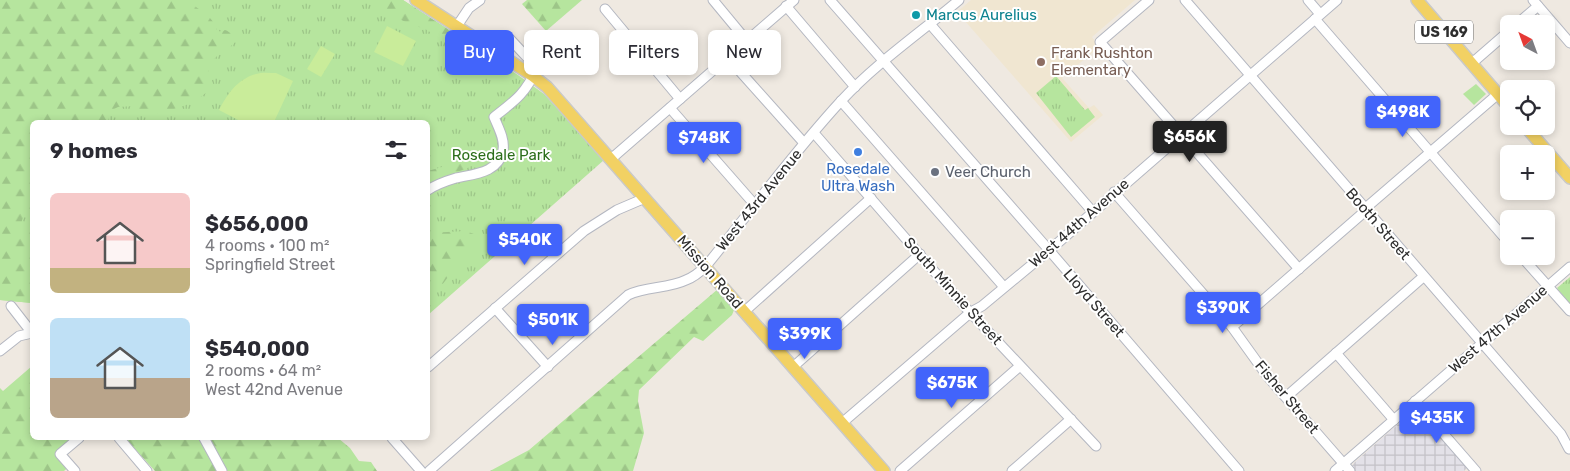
<!DOCTYPE html>
<meta charset="utf-8">
<style>
:root{--surface:#fff;--page:#f2f2f3;--text:#2b2b33;--muted:#7c7c81;--accent:#4264fb}
body{margin:0;font-family:Rubik,sans-serif;background:var(--page);color:var(--text);height:100vh;display:flex;flex-direction:column;font-size:19px;white-space:nowrap}
*{box-sizing:border-box;margin:0}
p{font-size:16px;color:var(--muted)}
.icon{flex:none;width:28px;height:28px;fill:none;stroke:currentColor;stroke-width:2;stroke-linecap:round;stroke-linejoin:round}
.map{position:relative;flex:1;overflow:hidden}
.panel{position:absolute;left:30px;top:120px;width:400px;height:320px;display:flex;flex-direction:column;background:var(--surface);border-radius:8px;box-shadow:0 2px 8px #0003}
.panel>*{flex:none}
.guide{position:absolute;left:445px;top:30px;width:475px;height:45px;display:flex;gap:10px}
.needle{width:32px;rotate:319deg}
.tools{position:absolute;left:1500px;top:15px;display:grid;gap:10px}
.tools a{display:grid;place-items:center;width:55px;height:55px;border-radius:8px;background:var(--surface);box-shadow:0 2px 8px #0003;font-size:25px}
.price{position:absolute;translate:-50% -42px;padding:0 11px;border-radius:5px;background:var(--accent);color:#fff;font-size:16px;line-height:32px;filter:drop-shadow(0 1px 2px #0008)}
.price::after{content:'';position:absolute;left:50%;top:30px;width:15px;height:11px;margin-left:-8px;background:inherit;clip-path:polygon(0 0,100% 0,50% 100%)}
.price.current{background:#222;color:#fff}
ul{padding:0;list-style:none}
li{display:flex;align-items:center;gap:15px;height:125px;padding:0 20px}
li span{display:grid;place-items:center;flex:none;width:140px;height:100px;border-radius:8px;color:#555}
li>.icon{margin-inline-start:auto}
span .icon{width:60px;height:60px;fill:#fffc;stroke-width:1}
li b{font-size:21px}
h2{display:flex;justify-content:space-between;align-items:center;height:60px;padding:0 20px;font-size:21px}
.tag{padding:0 18px;border-radius:8px;background:var(--surface);box-shadow:0 2px 8px #0003;font-size:18px;line-height:45px}
.tag.current{background:var(--accent);color:#fff}
.map>svg:first-child{display:block}
.industrial{fill:url(#industrial-grid)}
.education{fill:#f0e6d1}
.grass{fill:url(#grass-tufts)}
.forest{fill:url(#forest-firs)}
.garden{fill:#b6e59e}
.pitch{fill:#c9ec9a}
.lines{fill:none;stroke-linecap:round;stroke-linejoin:round}
.minor-casing{stroke:#b4b7c1;stroke-width:11}
.major-casing{stroke:#c9c9c9;stroke-width:14}
.minor{stroke:#fff;stroke-width:9}
.major{stroke:#f2d163;stroke-width:11}
.culture-dot{fill:#0f9aa8;stroke:#fff;stroke-width:2}
.education-dot{fill:#8d6e63;stroke:#fff;stroke-width:2}
.shop-dot{fill:#3f7fe0;stroke:#fff;stroke-width:2}
.worship-dot{fill:#6b7280;stroke:#fff;stroke-width:2}
.labels{text-anchor:middle;dominant-baseline:central;stroke-width:4;stroke-linejoin:round;paint-order:stroke}
.shield{fill:#fff;stroke:#6d6d6d;stroke-width:1}
.shield-label{font-size:14px;font-weight:bold;fill:#2e2e2e}
.culture-label{font-size:15px;fill:#0d838f;stroke:#fff;text-anchor:start}
.education-label{font-size:15px;fill:#785e54;stroke:#fff;text-anchor:start}
.park-label{font-size:15px;fill:#2c6e1b;stroke:#fff}
.shop-label{font-size:15px;fill:#366cbe;stroke:#fff}
.worship-label{font-size:15px;fill:#5b616d;stroke:#fff;text-anchor:start}
.street-label{font-size:15px;fill:#2e2e2e;stroke:#fff}
</style>
<div class="map">
<svg width="1570" height="471" viewBox="0 0 1570 471">
<defs>
<pattern id="industrial-grid" width="8" height="8" patternUnits="userSpaceOnUse" patternTransform="scale(1.25)"><rect width="8" height="8" fill="#e3e1e8"/><path d="M0 4h8M4 0v8" fill="none" stroke="#c3c1c7"/></pattern>
<pattern id="grass-tufts" width="24" height="20" patternUnits="userSpaceOnUse" patternTransform="scale(1.25)"><rect width="24" height="20" fill="#b6e59e"/><path d="M3 7l-1-3M5 7V3M7 7l1-3M15 17l-1-3M17 17v-4M19 17l1-3" fill="none" stroke="#9dc588"/></pattern>
<pattern id="forest-firs" width="22" height="20" patternUnits="userSpaceOnUse" patternTransform="scale(1.25)"><rect width="22" height="20" fill="#b6e59e"/><path d="M5 1l3.5 6h-7zM16 11l3.5 6h-7z" fill="#9dc588"/></pattern>
</defs>
<rect width="100%" height="100%" fill="#efe9e1"/>
<polygon class="industrial" points="1413,411 1421,414 1468,467 1464,471 1355,471 1352,466 1354,463"/>
<polygon class="education" points="971,0 1135,0 1092,37 1099,47 1062,78 1089,108 1094,105 1103,115 1071,142 957,12"/>
<g class="grass">
<polygon points="0,0 403,0 518,75 544,94 604,160 428,315 428,122 32,122 32,303 0,300"/>
<polygon points="1056,76 1085,110 1088,108 1095,117 1071,137 1036,93"/>
<polygon points="1570,277 1570,305 1557,288"/>
</g>
<g class="forest">
<path d="M 4,0 L 187,0 C 198,10 212,14 217,30 L 221,32 L 225,30 C 231,32 233,36 235,42 C 226,52 214,55 207,67 L 214,87 L 192,103 L 162,113 L 143,116 L 134,106 L 118,107 L 110,111 L 108,122 L 32,122 L 32,208 L 23,218 L 18,229 L 23,235 L 32,228 L 32,303 L 0,300 L 0,7 Z"/>
<polygon points="369,0 403,0 503,65 498,71 480,59 465,56 427,30 408,23 377,9"/>
<polygon points="527,0 582,0 546,31 522,4"/>
<polygon points="466,160 468,168 437,179 428,185 428,171"/>
<polygon points="466,231 479,236 479,244 461,260 442,285 428,276 428,233"/>
<polygon points="718,289 733,307 734,310 732,315 703,341 694,337 639,390 638,401 644,433 633,471 490,471 529,450"/>
<polygon points="32,366 32,438 86,438 67,454 73,463 64,471 0,471 0,388 3,391"/>
<polygon points="125,438 200,438 217,471 155,471"/>
<polygon points="204,438 338,438 350,448 359,461 371,462 377,471 222,471"/>
</g>
<polygon class="garden" points="1476,84 1486,94 1474,105 1463,94"/>
<g class="pitch">
<polygon points="387,26 416,41 403,66 374,52"/>
<polygon points="321,46 335,54 321,77 307,69"/>
<path d="M 276,73 L 293,81 L 274,122 L 242,122 L 219,110 C 227,95 237,79 256,74 C 262,72 270,73 276,73 Z"/>
</g>
<g class="lines">
<defs>
<g id="minor">
<polyline points="713,0 747,41"/>
<polyline points="830,0 1049,250 1239,471"/>
<polyline points="1149,0 1100,42 1299,269"/>
<polyline points="1185,0 1561,434 1569,449"/>
<polyline points="1308,0 1320,14"/>
<polyline points="1533,0 1570,43"/>
<polyline points="786,6 855,87"/>
<polyline points="605,9 680,99"/>
<polyline points="1315,19 1509,243"/>
<polyline points="930,24 1092,211"/>
<polyline points="1517,24 1538,6"/>
<polyline points="457,26 469,8 480,0"/>
<polyline points="728,58 804,143"/>
<polyline points="1471,64 1509,31"/>
<polyline points="841,101 1004,287"/>
<polyline points="670,108 755,205"/>
<polyline points="814,133 966,308 1096,446"/>
<polyline points="611,159 794,0"/>
<path d="M 428,190 C 437,184 446,181 456,178 C 474,174 499,173 503,150 C 505,139 498,127 494,117 C 516,100 525,94 537,68 L 510,39"/>
<polyline points="1114,192 1232,327 1268,377 1350,471"/>
<polyline points="1521,256 1570,311"/>
<polyline points="11,306 32,333"/>
<polyline points="495,308 548,367"/>
<polyline points="745,311 871,198"/>
<polyline points="1232,327 1363,213 1368,206 1498,94"/>
<polyline points="0,351 19,336 32,333"/>
<polyline points="1336,353 1394,420"/>
<polyline points="428,367 584,231 617,210 645,198"/>
<polyline points="793,367 920,254"/>
<polyline points="1286,397 1423,277"/>
<polyline points="1415,401 1476,471"/>
<polyline points="842,423 971,312 982,306 1052,248 1337,0"/>
<polyline points="119,438 147,471"/>
<polyline points="204,438 222,471"/>
<polyline points="392,438 421,471"/>
<polyline points="75,471 60,454 79,438"/>
<path d="M 429,471 L 628,295 C 646,286 668,289 686,280 C 694,277 700,272 706,266 C 751,211 793,153 841,101 C 876,63 920,33 959,0"/>
<polyline points="900,471 1020,366"/>
<polyline points="1012,471 1071,419"/>
<polyline points="1335,471 1570,267"/>
</g>
<g id="major">
<polyline points="416,0 533,76 547,87 884,471"/>
<polyline points="1417,0 1509,107"/>
<polyline points="1525,126 1570,178"/>
</g>
</defs>
<use href="#minor" class="minor-casing"/>
<use href="#major" class="major-casing"/>
<use href="#minor" class="minor"/>
<use href="#major" class="major"/>
</g>
<circle class="culture-dot" cx="916" cy="15" r="5"/>
<circle class="education-dot" cx="1041" cy="62" r="5"/>
<circle class="shop-dot" cx="858" cy="152" r="5"/>
<circle class="worship-dot" cx="935" cy="172" r="5"/>
<g class="labels">
<rect class="shield" x="1415" y="20.5" width="58" height="23" rx="4"/>
<g class="shield-label">
<text x="1444" y="32">US 169</text>
</g>
<g class="culture-label">
<text x="926" y="15">Marcus Aurelius</text>
</g>
<g class="education-label">
<text x="1051" y="53">Frank Rushton<tspan x="1051" dy="17">Elementary</tspan></text>
</g>
<g class="park-label">
<text x="501" y="155">Rosedale Park</text>
</g>
<g class="shop-label">
<text x="858" y="169">Rosedale<tspan x="858" dy="17">Ultra Wash</tspan></text>
</g>
<g class="worship-label">
<text x="945" y="172">Veer Church</text>
</g>
<g class="street-label">
<text transform="translate(759 200) rotate(-51)">West 43rd Avenue</text>
<text transform="translate(1079 223) rotate(-41)">West 44th Avenue</text>
<text transform="translate(1378 224) rotate(49)">Booth Street</text>
<text transform="translate(710 272) rotate(49)">Mission Road</text>
<text transform="translate(953 291) rotate(48)">South Minnie Street</text>
<text transform="translate(1094 303) rotate(49)">Lloyd Street</text>
<text transform="translate(1498 329) rotate(-41)">West 47th Avenue</text>
<text transform="translate(1287 397) rotate(50)">Fisher Street</text>
</g>
</g>
</svg>
<div class="tools">
<a><svg class="needle" viewBox="-14 -14 28 28"><path d="M0-13l5 13h-10z" fill="#e53935"/><path d="M0 13l5-13h-10z" fill="#7c7c81"/></svg></a>
<a><svg class="icon" aria-label="locate" viewBox="0 0 24 24"><circle cx="12" cy="12" r="6"/><path d="M12 2v4M12 18v4M2 12h4M18 12h4"/></svg></a>
<a>+</a>
<a>−</a>
</div>
<b class="price" style="left:1403px;top:138px">$498K</b>
<b class="price current" style="left:1190px;top:163px">$656K</b>
<b class="price" style="left:704px;top:164px">$748K</b>
<b class="price" style="left:525px;top:266px">$540K</b>
<b class="price" style="left:1223px;top:334px">$390K</b>
<b class="price" style="left:553px;top:346px">$501K</b>
<b class="price" style="left:805px;top:360px">$399K</b>
<b class="price" style="left:952px;top:409px">$675K</b>
<b class="price" style="left:1437px;top:444px">$435K</b>
<div class="guide">
<a class="tag current">Buy</a>
<a class="tag">Rent</a>
<a class="tag">Filters</a>
<a class="tag">New</a>
</div>
<section class="panel">
<h2>9 homes<svg class="icon" aria-label="filters" viewBox="0 0 24 24"><path d="M4 7h16M4 17h16"/><circle cx="9" cy="7" r="2"/><circle cx="15" cy="17" r="2"/></svg></h2>
<ul>
<li><span style="background:linear-gradient(#f6c9c9 75%,#c2b280 0)"><svg class="icon" aria-label="home" viewBox="0 0 24 24"><path d="M3 11l9-7 9 7M6 9v11h12V9"/></svg></span><div><b>$656,000</b><p>4 rooms · 100 m²</p><p>Springfield Street</p></div></li>
<li><span style="background:linear-gradient(#bfe0f5 60%,#b9a48a 0)"><svg class="icon" aria-label="home" viewBox="0 0 24 24"><path d="M3 11l9-7 9 7M6 9v11h12V9"/></svg></span><div><b>$540,000</b><p>2 rooms · 64 m²</p><p>West 42nd Avenue</p></div></li>
</ul>
</section>
</div>
